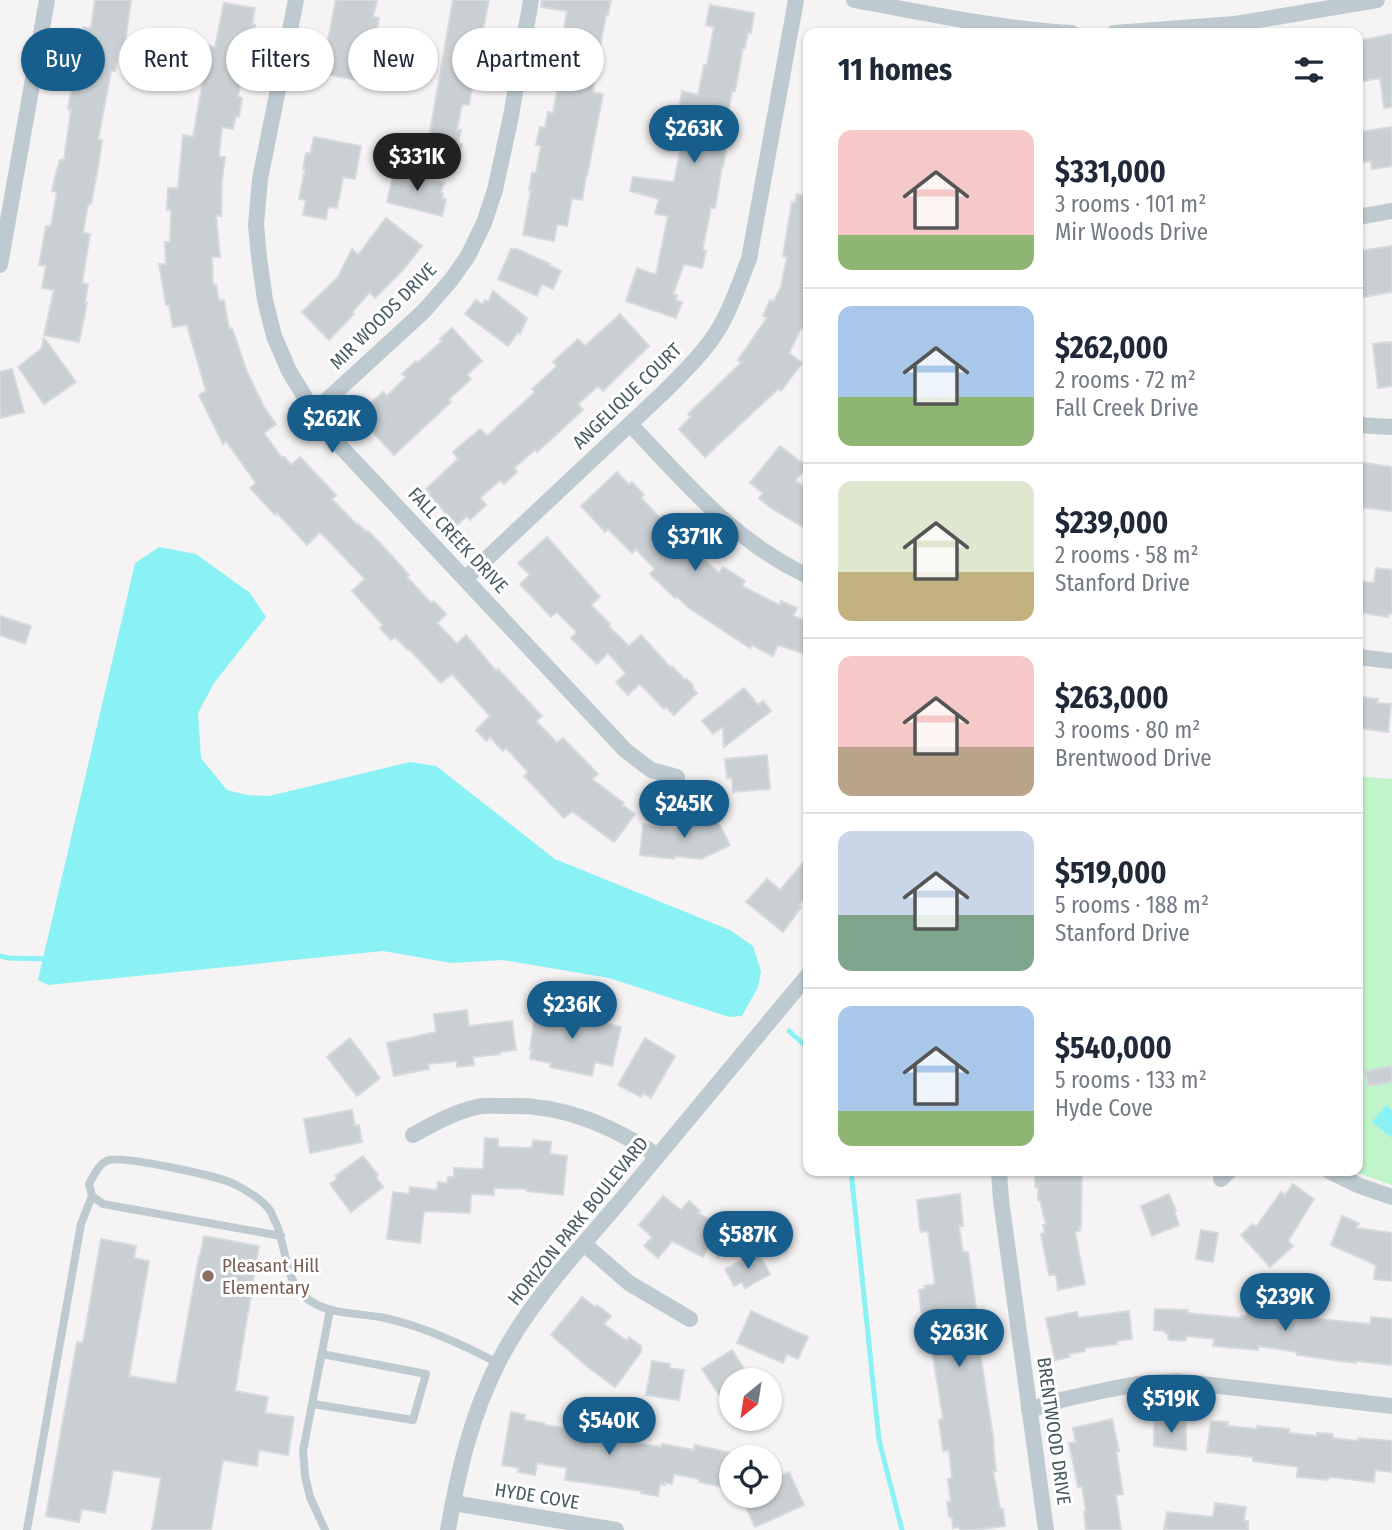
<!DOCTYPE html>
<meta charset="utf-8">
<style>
:root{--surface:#fff;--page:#f2f2f3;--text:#1f2937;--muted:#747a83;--line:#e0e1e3;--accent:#175e8c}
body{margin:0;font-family:"Fira Sans Condensed",sans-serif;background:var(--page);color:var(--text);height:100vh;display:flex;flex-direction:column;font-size:26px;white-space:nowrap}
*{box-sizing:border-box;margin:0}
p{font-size:23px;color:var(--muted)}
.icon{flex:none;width:38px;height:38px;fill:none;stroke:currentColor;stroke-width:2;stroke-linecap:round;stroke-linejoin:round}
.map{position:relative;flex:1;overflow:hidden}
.side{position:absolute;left:803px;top:28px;width:560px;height:1148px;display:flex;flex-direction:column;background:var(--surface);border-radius:14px;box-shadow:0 2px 5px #0004}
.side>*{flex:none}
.guide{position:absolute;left:21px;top:28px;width:665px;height:63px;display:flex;gap:14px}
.needle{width:46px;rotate:210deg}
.buttons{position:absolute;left:719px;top:1368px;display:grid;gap:14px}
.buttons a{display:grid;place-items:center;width:63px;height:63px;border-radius:50%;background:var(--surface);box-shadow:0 2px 5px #0004;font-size:35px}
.price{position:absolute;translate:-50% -60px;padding:0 16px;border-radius:24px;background:var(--accent);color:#fff;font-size:23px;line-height:46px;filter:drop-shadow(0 2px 4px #0008)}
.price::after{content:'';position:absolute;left:50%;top:42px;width:21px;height:16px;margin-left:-10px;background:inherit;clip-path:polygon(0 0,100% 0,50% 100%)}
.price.current{background:#222;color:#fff}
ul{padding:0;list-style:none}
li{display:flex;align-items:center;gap:21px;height:175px;padding:0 35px}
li+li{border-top:2px solid var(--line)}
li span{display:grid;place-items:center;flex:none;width:196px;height:140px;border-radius:14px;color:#555}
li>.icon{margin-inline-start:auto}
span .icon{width:84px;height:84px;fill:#fffc;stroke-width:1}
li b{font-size:30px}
h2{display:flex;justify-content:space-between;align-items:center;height:84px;padding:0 35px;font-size:30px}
.pill{padding:0 24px;border-radius:32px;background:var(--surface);box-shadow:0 2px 5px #0004;font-size:24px;line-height:63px}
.pill.current{background:var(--accent);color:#fff}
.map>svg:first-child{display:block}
.green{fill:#c0f4ca}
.water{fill:#8af2f4}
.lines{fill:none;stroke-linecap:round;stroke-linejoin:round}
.stream{stroke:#8af2f4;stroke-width:5}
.building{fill:#c9cfd2;stroke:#d6dade;stroke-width:2}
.lane{stroke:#bdcbd0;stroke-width:8}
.street{stroke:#bdcbd0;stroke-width:16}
.education-dot{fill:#8d6e63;stroke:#fff;stroke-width:2.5}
.labels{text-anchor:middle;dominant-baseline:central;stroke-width:6;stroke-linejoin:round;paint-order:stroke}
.street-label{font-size:19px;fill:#485b62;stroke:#fff}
.education-label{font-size:19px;fill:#785e54;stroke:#fff;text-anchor:start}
</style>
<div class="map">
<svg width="1392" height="1530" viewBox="0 0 1392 1530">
<rect width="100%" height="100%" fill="#f5f3f3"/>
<polygon class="green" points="1358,776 1392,779 1392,1185 1352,1171 1358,1171"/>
<g class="water">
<polygon points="159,547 196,554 250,593 266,617 214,683 198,713 201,758 227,790 247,795 269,796 410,762 436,766 555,859 730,930 753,946 761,971 758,987 742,1016 729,1017 609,978 503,960 451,963 383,951 48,985 38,980 135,563"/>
<polygon points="1386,1105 1392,1110 1392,1138 1372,1122"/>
</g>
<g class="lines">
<g class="stream">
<polyline points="0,956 9,958 48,959"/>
<polyline points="789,1031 808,1048"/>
<polyline points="851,1171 879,1440 902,1530"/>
</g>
</g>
<g class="building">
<polygon points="95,0 131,0 124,50 119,49 115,71 111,71 98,139 102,140 98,167 91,204 88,204 83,233 90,234 82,283 88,284 85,303 87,303 79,342 44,335 54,290 42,288 46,266 39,265 46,226 50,227 52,221 57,192 52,191 56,173 60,160 64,160 71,110 68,109 73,81 76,72 81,72 85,43 82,43 82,40 81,40 83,27 91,28"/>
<polygon points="336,0 377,0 373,17 379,18 374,43 380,45 373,83 324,74 328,58 322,57 325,40 328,40"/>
<polygon points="453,0 489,0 478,54 474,53 468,87 472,87 469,105 462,104 457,130 461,130 458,143 462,144 458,161 427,154 428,152 424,151 426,138 429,138"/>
<polygon points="542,0 611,0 608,15 606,14 595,74 593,92 603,94 587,176 586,176 582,200 572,198 567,226 557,224 554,241 523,235 531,190 529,190 532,173 536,173 541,146 536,145 540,127 545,128 548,112 553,113 563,59 559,58 567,11 541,7"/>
<polygon points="224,3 255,8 252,24 255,25 246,70 243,70 238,97 242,98 239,117 236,116 233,129 222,127 219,154 220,157 225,157 222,180 221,216 216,215 220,257 212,257 213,285 216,284 219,301 224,300 229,329 232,328 247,372 264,407 276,424 264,433 282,458 284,457 291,465 300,457 336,495 332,499 357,525 358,524 366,532 368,531 381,544 409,575 407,577 431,603 434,601 446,614 437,623 457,644 466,635 496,671 498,669 542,716 536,721 557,743 563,738 598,774 592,779 624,803 622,805 635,814 614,842 572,811 564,818 524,776 528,772 506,748 503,751 490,737 486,741 476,730 490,716 452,674 441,683 409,649 408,650 395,637 391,640 380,628 383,625 352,591 365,579 320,532 307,545 277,513 275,515 250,488 256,483 226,441 223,444 199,395 206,391 187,325 173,327 169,305 166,305 159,264 166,264 165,242 170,242 171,210 167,210 168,188 178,188 183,135 193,137 203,80 194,78 200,45 215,47"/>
<polygon points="710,5 754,13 751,33 748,32 745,48 743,48 735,91 732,91 727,117 732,118 723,166 722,166 715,208 711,207 703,247 703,250 706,251 702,268 684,264 673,294 677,295 676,300 682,302 676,318 626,301 637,268 656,275 668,216 655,214 659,199 630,191 633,177 674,182 685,127 676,126 682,91 698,95 704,65 707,65 714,27 706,25"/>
<polygon points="1392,34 1392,107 1384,108 1380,78 1358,82 1358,41"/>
<polygon points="1392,127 1392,166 1372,169 1371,161 1358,163 1358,132"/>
<polygon points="314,137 361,146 355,179 343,177 337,208 328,207 326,219 303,215 306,200 299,199 305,169 303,169 306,153 310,154"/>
<polygon points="394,171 444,183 441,192 443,193 442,198 446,199 442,216 387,202"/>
<polygon points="797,194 808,197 808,331 801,328 789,353 802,363 781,391 778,389 705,457 679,429 691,417 688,414 742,362 738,360 767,318 763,316 770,300 774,301 781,287 787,257 783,256 789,219 792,202 795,203"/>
<polygon points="386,218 422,246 401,272 375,298 370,292 352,312 354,314 329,340 302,312 338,277 352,249 358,255"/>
<polygon points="1392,246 1392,292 1358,298 1358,251"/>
<polygon points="511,249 517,249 550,264 550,266 561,271 553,289 542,284 537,296 498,279"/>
<polygon points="493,291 527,318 520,334 518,332 508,346 465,314 476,300 482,304 485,300 488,302"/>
<polygon points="620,314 649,346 603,391 598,386 578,404 583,410 537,452 535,450 514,468 517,472 504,484 500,480 480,498 486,505 470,520 467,516 457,525 429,495 430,493 426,489 458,459 453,452 480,429 487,436 535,392 532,389 557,366 553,362 578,339 585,346"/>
<polygon points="452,328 482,361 467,375 471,379 448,400 451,402 394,455 361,419 374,408 370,404 383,392 387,396 406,377 402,374 416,361 417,363 442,341 440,339"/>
<polygon points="44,338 76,382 44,404 18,367 41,349"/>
<polygon points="1392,342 1392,386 1378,388 1373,344"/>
<polygon points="12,369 24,412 0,418 0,372"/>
<polygon points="780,446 807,467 795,481 808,488 808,530 771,508 759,498 763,493 750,483"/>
<polygon points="1358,462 1392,467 1392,511 1358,507"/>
<polygon points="617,472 629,485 632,482 644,495 641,498 660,518 663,515 684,537 698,548 695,551 719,573 723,567 745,581 742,586 779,605 781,601 797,608 793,616 808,621 808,655 778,645 773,656 752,645 750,648 689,608 676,596 675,598 650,574 655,569 636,549 632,553 608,529 605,532 581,506"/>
<polygon points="547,537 600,597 591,605 610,624 608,626 629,646 641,635 671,668 672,666 684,679 687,679 693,685 693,689 697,693 674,715 666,707 664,709 640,684 628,695 616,682 626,673 608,653 597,664 571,638 577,632 557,612 551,617 520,584 530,575 518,563"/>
<polygon points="1376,568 1392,570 1392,614 1388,614 1388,617 1358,612 1358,581 1374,583"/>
<polygon points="0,616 31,626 25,644 0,635"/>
<polygon points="744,688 758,705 763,701 771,711 724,747 723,727 713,734 702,721"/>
<polygon points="1360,697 1378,699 1377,703 1391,704 1388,732 1358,728"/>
<polygon points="767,755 770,789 733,792 732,778 727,778 725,759"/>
<polygon points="714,814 730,845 701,859 674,856 674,859 640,855 643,824 676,828 704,815 706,818"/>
<polygon points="808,857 808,894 799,905 801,907 783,932 746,902 767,879 780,890"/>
<polygon points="539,1005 554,1007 553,1013 589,1019 621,1027 612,1066 595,1062 592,1076 550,1067 551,1063 530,1059 532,1048 530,1049 536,1007 539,1008"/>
<polygon points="467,1010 469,1026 512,1021 516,1050 500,1052 500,1054 473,1057 474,1065 457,1067 457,1061 428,1064 429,1069 394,1076 387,1043 436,1032 434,1014"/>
<polygon points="350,1038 380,1078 357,1096 327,1057"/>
<polygon points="645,1038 675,1056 651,1098 643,1093 641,1097 618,1085"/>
<polygon points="1392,1066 1392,1082 1368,1086 1365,1071"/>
<polygon points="352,1110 355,1126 359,1125 362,1142 310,1153 304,1119"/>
<polygon points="485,1138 498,1139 498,1147 532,1148 533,1140 551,1142 550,1154 567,1156 563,1195 527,1191 527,1189 494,1188 494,1195 471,1194 470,1213 424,1211 420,1243 387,1239 393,1192 409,1194 410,1187 437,1190 438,1182 447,1183 448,1177 454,1177 454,1168 483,1169"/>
<polygon points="363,1156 378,1175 376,1177 383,1187 351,1212 330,1184 337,1179 335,1176"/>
<polygon points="1035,1171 1082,1171 1081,1227 1079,1227 1080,1231 1075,1232 1085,1284 1058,1290 1056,1275 1049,1275 1041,1234 1045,1233 1043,1225 1046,1225 1040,1200 1038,1200 1038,1187 1035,1187"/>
<polygon points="1293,1184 1314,1199 1288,1241 1293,1246 1270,1267 1241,1235 1253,1224 1256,1227 1281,1192 1285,1195"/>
<polygon points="960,1194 963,1226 959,1226 963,1252 968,1252 980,1336 978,1336 982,1365 994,1444 993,1445 996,1471 993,1471 1000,1509 1003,1509 1005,1526 976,1530 960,1530 959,1527 953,1528 952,1517 949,1517 947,1502 951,1502 948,1479 952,1478 949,1450 943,1451 939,1420 943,1419 931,1344 935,1344 932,1317 922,1318 919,1290 925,1289 924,1286 935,1284 928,1231 921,1232 920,1229 917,1200"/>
<polygon points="1169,1194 1176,1211 1174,1211 1179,1225 1152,1236 1141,1206"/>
<polygon points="663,1196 681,1210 689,1201 700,1211 698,1213 721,1226 719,1231 729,1237 718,1257 711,1243 703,1257 672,1241 658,1258 644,1246 652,1237 639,1225"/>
<polygon points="1342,1216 1359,1223 1356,1228 1392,1233 1392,1281 1374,1279 1376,1265 1331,1245"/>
<polygon points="1201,1230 1218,1233 1213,1262 1196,1259"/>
<polygon points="204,1236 259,1246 235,1391 268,1397 265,1413 294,1417 288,1455 259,1450 257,1466 223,1460 211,1530 152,1530 161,1478 113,1470 105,1513 82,1509 79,1522 46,1516 77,1342 83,1343 101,1239 136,1246 134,1258 149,1261 129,1376 176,1384 199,1256 200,1256"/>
<polygon points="758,1252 770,1274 745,1288 742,1282 734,1286 725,1269"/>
<polygon points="582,1297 595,1307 597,1305 611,1316 604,1324 627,1341 629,1337 641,1346 641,1352 615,1387 589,1368 551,1335"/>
<polygon points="1266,1302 1319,1310 1318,1319 1370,1324 1371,1317 1392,1319 1392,1365 1356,1361 1356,1363 1297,1355 1297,1352 1258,1346 1258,1350 1213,1346 1214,1339 1186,1336 1186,1340 1184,1341 1170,1340 1168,1339 1168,1333 1165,1333 1165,1331 1154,1330 1155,1309 1188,1310 1187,1313 1241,1318 1241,1316 1246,1316 1247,1306 1265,1308"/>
<polygon points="751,1311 808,1337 798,1359 787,1354 783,1363 737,1343"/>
<polygon points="1129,1311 1132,1339 1117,1341 1117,1344 1085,1348 1085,1351 1069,1354 1070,1357 1055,1360 1046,1318 1077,1312 1078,1318"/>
<polygon points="732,1350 752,1381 732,1381 732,1414 702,1369"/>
<polygon points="652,1361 670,1364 669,1368 684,1370 679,1400 646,1395"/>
<polygon points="511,1412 525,1415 524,1420 544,1423 544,1425 601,1434 602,1430 637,1435 635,1443 661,1447 662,1444 694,1450 695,1445 731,1453 723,1487 699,1482 699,1479 674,1474 672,1484 665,1482 665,1485 660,1484 658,1496 641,1493 642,1491 565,1480 567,1468 537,1463 535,1475 518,1472 519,1468 502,1465"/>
<polygon points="1112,1419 1119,1451 1116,1451 1123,1494 1116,1495 1121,1530 1086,1530 1084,1512 1086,1512 1082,1486 1078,1487 1069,1443 1076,1442 1073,1428"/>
<polygon points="1186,1421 1186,1450 1154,1446 1154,1422"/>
<polygon points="1211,1421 1228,1422 1227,1426 1257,1429 1257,1426 1289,1429 1289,1433 1317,1436 1317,1433 1333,1434 1333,1438 1358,1441 1359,1438 1392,1441 1392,1472 1375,1470 1374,1482 1329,1477 1328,1480 1297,1477 1298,1467 1253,1461 1253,1457 1207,1452"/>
<polygon points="789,1472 804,1505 755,1527 741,1496 770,1496 770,1481"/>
<polygon points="1215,1503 1246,1507 1244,1521 1248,1521 1248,1530 1164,1530 1167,1512 1213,1517"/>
</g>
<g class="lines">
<g class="lane">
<path d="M 281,1236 L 103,1204 L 92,1196 L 89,1184 C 94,1175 99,1163 109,1160 C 126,1156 218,1176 234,1184 C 246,1190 260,1198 269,1209 C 272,1213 273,1218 276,1223 C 288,1251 283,1284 312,1302 C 333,1315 361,1313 385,1318 C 425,1327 461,1344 498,1363"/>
<polyline points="313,1404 413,1420 426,1374 322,1354"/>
<polyline points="27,1530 81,1224 92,1196"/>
<polyline points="325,1530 310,1497 305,1476 303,1451 330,1310"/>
</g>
<g class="street">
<polyline points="296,0 260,179 256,225 259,257 265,300 274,336 289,371 314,412 342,448 625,750 651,770 677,777"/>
<path d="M 854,0 C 926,13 999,29 1072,33"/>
<polyline points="1114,33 1235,24 1377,0"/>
<polyline points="1358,217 1392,211"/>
<polyline points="0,265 47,0"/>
<polyline points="314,412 424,311 451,280 468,256 484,223 495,190 511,116 531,0"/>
<path d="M 630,424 C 685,482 734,542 808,576"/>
<polyline points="1358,425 1392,427"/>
<path d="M 466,578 L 663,393 C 684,372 706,351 721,325 C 733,304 740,281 749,259 L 796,0"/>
<polyline points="1358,657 1392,661"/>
<path d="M 413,1135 C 433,1124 454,1112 477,1107 C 486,1105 496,1106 505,1106 C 563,1104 610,1125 658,1156"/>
<polyline points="999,1171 1001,1200 1046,1530"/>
<polyline points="1329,1171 1360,1186 1392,1197"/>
<polyline points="1221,1179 1229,1171"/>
<polyline points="584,1244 629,1283 690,1319"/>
<polyline points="1029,1410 1065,1399 1111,1389 1139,1384 1176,1381 1392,1406"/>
<polyline points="453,1503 616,1530"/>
<path d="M 448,1530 C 458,1472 471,1416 498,1363 C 528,1303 579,1250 622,1199 C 684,1124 746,1049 808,975"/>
</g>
</g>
<circle class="education-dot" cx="208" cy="1276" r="7"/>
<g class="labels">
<g class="street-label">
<text transform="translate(383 316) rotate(-45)">MIR WOODS DRIVE</text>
<text transform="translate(627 396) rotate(-44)">ANGELIQUE COURT</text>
<text transform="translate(458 540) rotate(47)">FALL CREEK DRIVE</text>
<text transform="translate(578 1221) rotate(-51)">HORIZON PARK BOULEVARD</text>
<text transform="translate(1054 1431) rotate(82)">BRENTWOOD DRIVE</text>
<text transform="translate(537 1496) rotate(9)">HYDE COVE</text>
</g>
<g class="education-label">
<text x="222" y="1265">Pleasant Hill<tspan x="222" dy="22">Elementary</tspan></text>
</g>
</g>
</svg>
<div class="buttons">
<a><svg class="needle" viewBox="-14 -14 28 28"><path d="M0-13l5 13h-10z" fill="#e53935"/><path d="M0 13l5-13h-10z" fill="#747a83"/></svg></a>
<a><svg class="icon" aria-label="locate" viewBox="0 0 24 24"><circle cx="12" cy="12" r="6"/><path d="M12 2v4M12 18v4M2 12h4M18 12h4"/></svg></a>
</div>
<b class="price" style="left:694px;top:165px">$263K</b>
<b class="price current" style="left:417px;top:193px">$331K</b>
<b class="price" style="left:332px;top:455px">$262K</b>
<b class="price" style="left:695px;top:573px">$371K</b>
<b class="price" style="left:684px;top:840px">$245K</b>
<b class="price" style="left:572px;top:1041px">$236K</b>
<b class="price" style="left:748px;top:1271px">$587K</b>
<b class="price" style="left:1285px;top:1333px">$239K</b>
<b class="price" style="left:959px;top:1369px">$263K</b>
<b class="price" style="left:1171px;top:1435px">$519K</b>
<b class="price" style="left:609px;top:1457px">$540K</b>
<div class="guide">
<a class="pill current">Buy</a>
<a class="pill">Rent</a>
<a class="pill">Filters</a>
<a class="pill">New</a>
<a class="pill">Apartment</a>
</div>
<section class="side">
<h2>11 homes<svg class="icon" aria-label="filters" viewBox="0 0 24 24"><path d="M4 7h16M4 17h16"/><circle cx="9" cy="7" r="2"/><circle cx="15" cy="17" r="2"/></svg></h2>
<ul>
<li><span style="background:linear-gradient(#f6c9c9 75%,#8fb573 0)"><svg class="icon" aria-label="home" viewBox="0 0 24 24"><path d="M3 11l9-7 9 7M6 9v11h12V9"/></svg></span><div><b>$331,000</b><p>3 rooms · 101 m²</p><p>Mir Woods Drive</p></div></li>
<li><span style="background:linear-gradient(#a9c7e8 65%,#8fb573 0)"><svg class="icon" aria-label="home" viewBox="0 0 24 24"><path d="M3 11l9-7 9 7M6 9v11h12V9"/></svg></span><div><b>$262,000</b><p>2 rooms · 72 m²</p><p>Fall Creek Drive</p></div></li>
<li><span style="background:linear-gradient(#dfe7d0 65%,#c2b280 0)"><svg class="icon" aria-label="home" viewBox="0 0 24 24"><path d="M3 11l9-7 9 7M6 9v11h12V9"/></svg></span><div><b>$239,000</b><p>2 rooms · 58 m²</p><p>Stanford Drive</p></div></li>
<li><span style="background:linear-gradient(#f6c9c9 65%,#b9a48a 0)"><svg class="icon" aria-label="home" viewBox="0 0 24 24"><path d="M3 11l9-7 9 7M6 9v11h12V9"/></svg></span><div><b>$263,000</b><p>3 rooms · 80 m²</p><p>Brentwood Drive</p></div></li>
<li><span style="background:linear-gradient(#c9d6e8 60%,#7fa58c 0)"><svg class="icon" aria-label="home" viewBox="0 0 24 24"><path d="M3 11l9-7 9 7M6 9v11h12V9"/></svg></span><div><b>$519,000</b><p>5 rooms · 188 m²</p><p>Stanford Drive</p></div></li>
<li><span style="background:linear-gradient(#a9c7e8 75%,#8fb573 0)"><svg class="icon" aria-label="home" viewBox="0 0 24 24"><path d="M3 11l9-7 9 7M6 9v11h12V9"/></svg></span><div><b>$540,000</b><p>5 rooms · 133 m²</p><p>Hyde Cove</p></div></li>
</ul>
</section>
</div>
